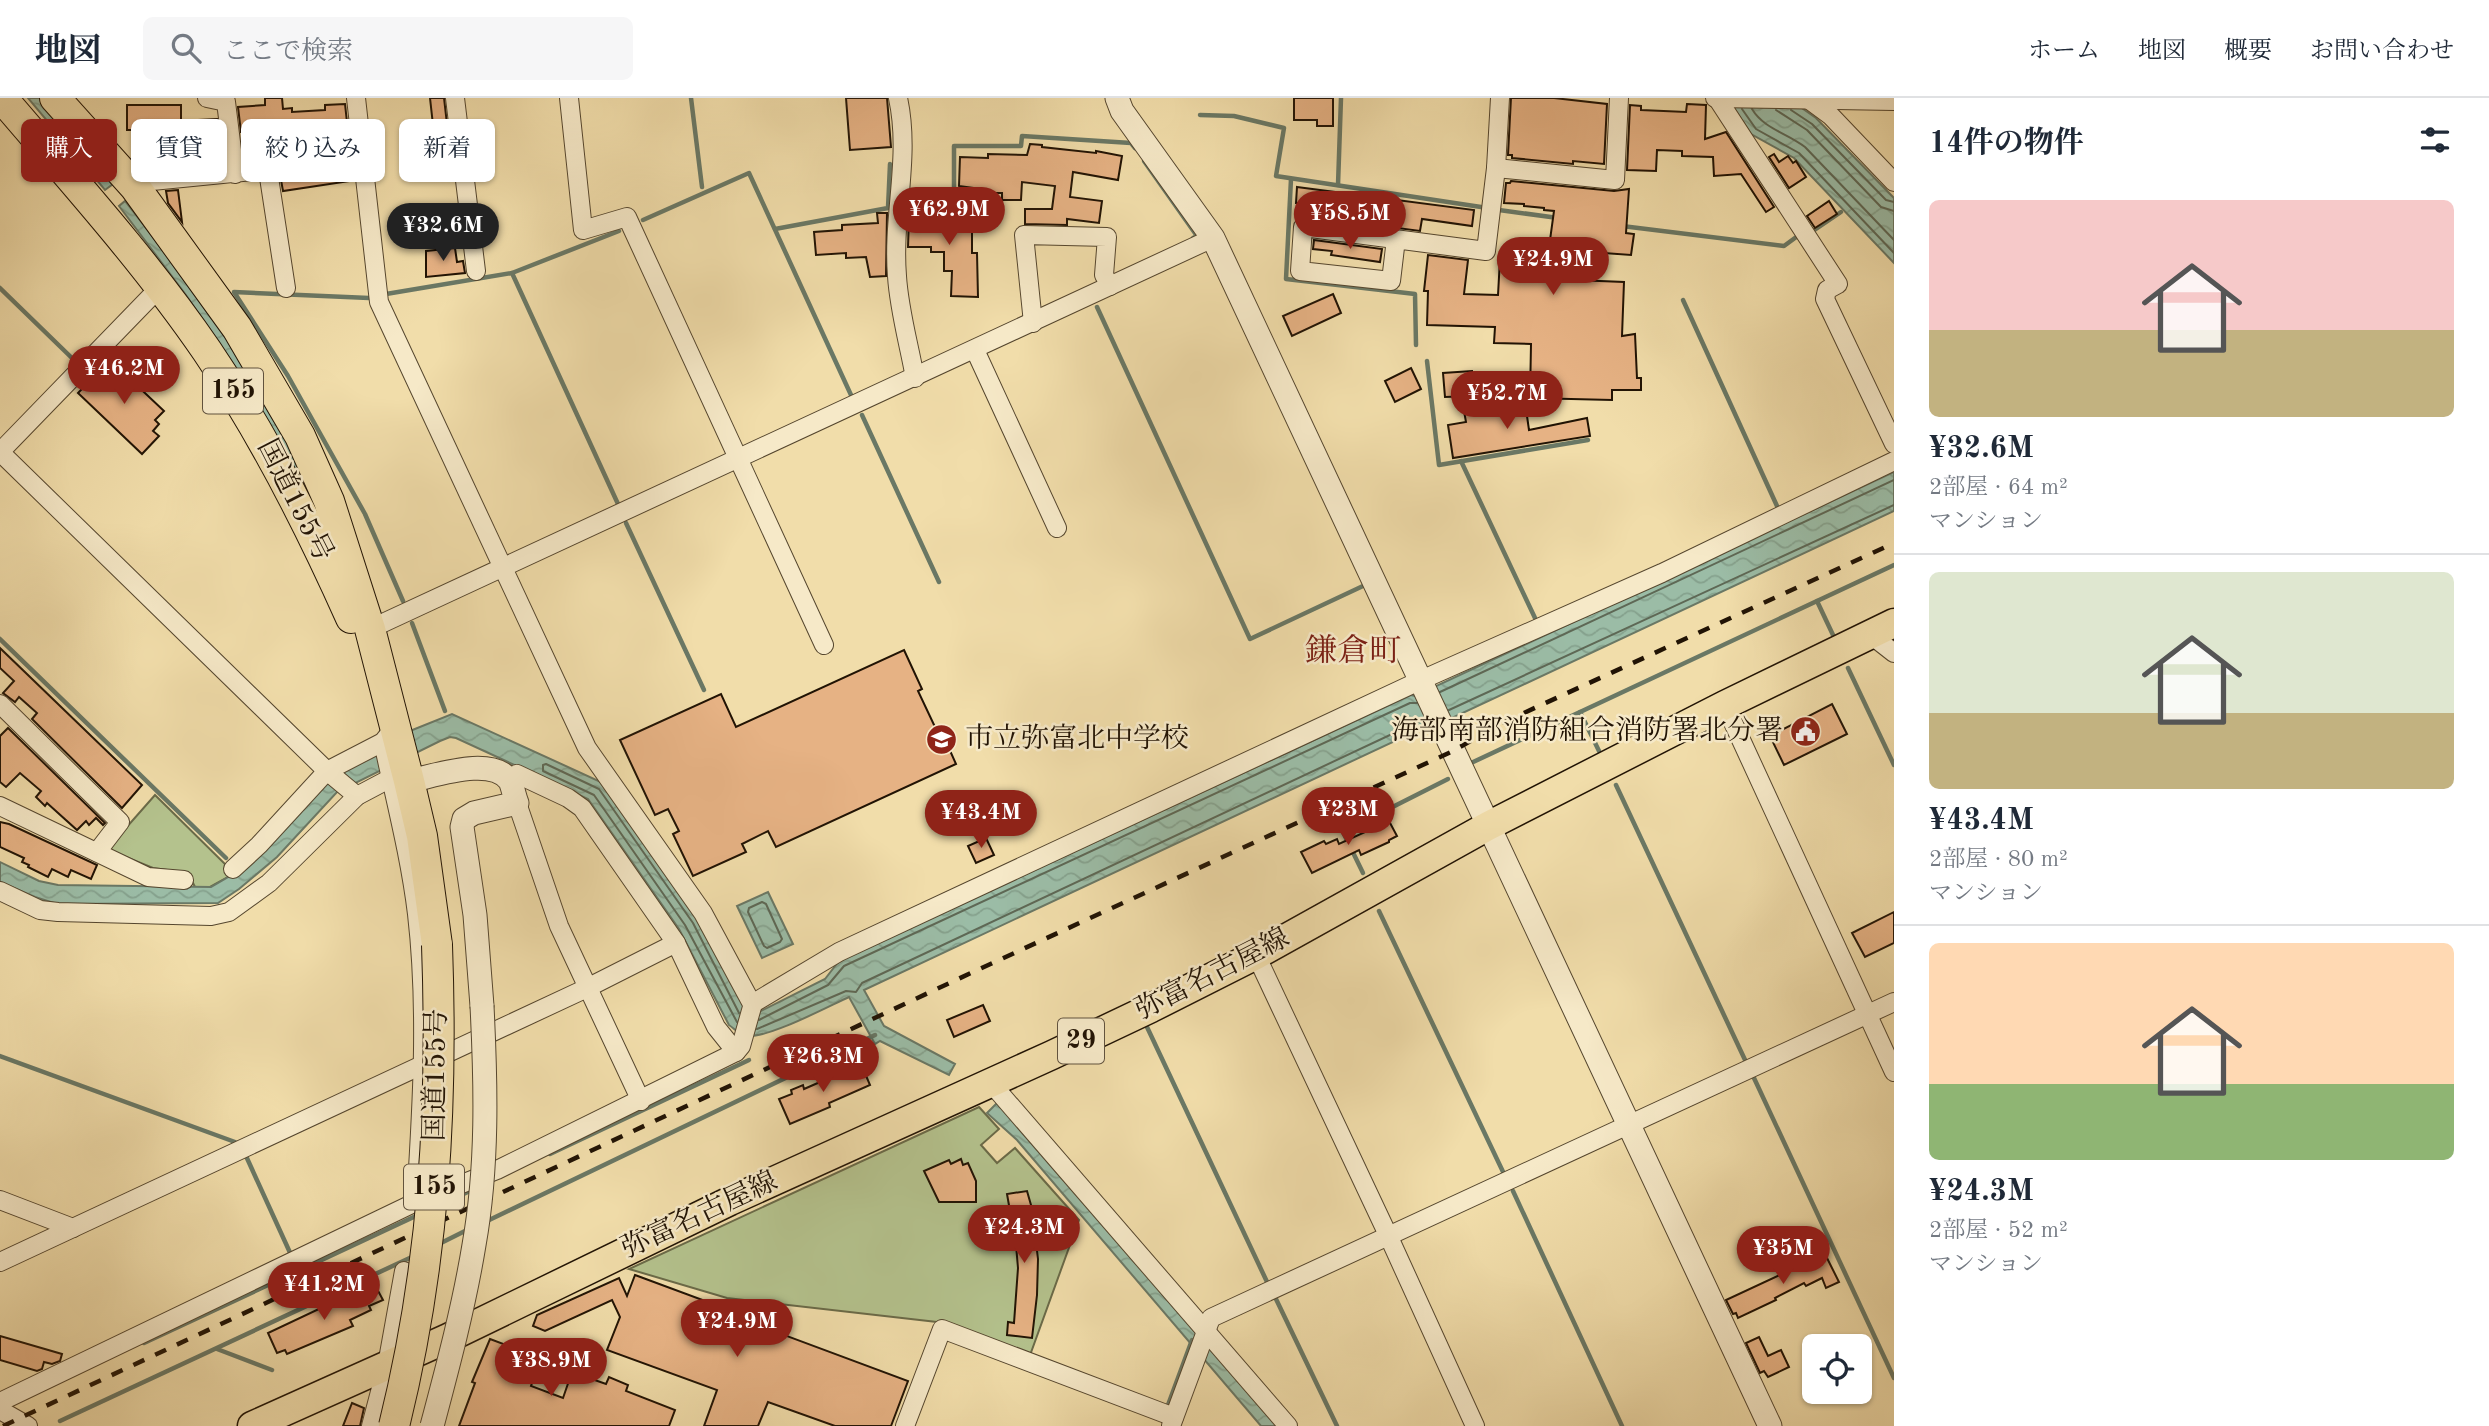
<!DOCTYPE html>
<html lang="ja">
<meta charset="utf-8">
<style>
:root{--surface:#fff;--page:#f6f6f7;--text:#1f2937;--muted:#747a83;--line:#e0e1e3;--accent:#8f2418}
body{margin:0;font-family:"Old Standard TT","Noto Serif JP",serif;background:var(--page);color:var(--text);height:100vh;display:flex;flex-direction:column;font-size:26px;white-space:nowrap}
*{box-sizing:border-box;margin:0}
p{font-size:23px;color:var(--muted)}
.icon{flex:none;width:38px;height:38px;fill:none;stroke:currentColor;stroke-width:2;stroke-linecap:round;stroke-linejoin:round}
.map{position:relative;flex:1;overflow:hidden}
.details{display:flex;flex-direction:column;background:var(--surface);width:595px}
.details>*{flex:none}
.guide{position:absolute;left:21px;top:21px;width:665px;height:63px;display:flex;gap:14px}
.tools{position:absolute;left:1802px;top:1236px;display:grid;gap:14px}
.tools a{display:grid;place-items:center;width:70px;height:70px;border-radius:10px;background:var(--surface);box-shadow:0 2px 5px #0004;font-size:35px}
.price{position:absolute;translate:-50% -60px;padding:0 16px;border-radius:24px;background:var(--accent);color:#fff;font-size:23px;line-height:46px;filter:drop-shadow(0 2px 4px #0008)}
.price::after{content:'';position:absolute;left:50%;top:42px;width:21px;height:16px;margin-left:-10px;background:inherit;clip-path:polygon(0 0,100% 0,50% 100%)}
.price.active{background:#222;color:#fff}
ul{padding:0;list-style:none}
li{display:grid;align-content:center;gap:14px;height:371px;padding:0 35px}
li+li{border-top:2px solid var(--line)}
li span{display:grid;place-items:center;height:217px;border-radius:10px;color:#555}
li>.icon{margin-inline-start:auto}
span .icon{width:126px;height:126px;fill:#fffc;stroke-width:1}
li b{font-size:30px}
h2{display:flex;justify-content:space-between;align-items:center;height:84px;padding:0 35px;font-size:30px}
.pill{padding:0 24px;border-radius:10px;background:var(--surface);box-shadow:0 2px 5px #0004;font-size:24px;line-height:63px}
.pill.active{background:var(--accent);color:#fff}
header{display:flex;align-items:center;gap:42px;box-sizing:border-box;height:98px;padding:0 35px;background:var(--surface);border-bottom:2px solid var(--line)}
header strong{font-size:33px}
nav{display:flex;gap:38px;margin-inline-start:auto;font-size:24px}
.search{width:490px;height:63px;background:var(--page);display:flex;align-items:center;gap:18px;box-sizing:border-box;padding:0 24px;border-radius:10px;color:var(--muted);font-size:26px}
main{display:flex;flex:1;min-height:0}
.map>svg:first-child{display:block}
.green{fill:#b4c28d;stroke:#6a6a48;stroke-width:2}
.water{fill:url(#water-waves);stroke:#6a7865;stroke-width:2}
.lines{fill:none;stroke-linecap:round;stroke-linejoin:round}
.shore{stroke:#5e6855;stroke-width:2}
.stream{stroke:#6a7865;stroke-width:4.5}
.building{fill:#e6b284;stroke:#211304;stroke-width:2}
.minor-casing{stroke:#55462e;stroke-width:20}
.tertiary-casing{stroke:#55462e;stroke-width:25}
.primary-casing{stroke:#211304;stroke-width:31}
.trunk-casing{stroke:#211304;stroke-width:32}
.minor{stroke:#f6e9c8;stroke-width:18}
.tertiary{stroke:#f6e9c8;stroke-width:23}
.primary{stroke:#f1ddaa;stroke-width:28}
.trunk{stroke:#f1ddaa;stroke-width:30}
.rail{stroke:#211304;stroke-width:4.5;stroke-dasharray:12 12;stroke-linecap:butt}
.tertiary-bridge-casing{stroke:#55462e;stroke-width:25;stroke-linecap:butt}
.trunk-bridge-casing{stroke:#211304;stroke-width:32;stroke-linecap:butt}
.tertiary-bridge{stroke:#f6e9c8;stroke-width:23}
.trunk-bridge{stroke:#f1ddaa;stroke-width:30}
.labels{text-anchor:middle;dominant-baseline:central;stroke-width:5;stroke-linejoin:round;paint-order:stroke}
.shield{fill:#f6e9c8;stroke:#61533f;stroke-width:2}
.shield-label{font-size:26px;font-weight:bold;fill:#211304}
.street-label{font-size:28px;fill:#211304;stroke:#f6e9c8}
.poi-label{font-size:28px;fill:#211304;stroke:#f6e9c8;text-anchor:end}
.quarter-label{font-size:32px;fill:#7a1f14;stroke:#f6e9c8}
</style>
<header>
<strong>地図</strong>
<div class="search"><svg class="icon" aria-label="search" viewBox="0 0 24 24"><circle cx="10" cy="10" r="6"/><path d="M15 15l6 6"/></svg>ここで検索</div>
<nav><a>ホーム</a><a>地図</a><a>概要</a><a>お問い合わせ</a></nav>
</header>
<main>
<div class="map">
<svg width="1894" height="1328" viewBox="0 0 1894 1328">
<defs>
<pattern id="water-waves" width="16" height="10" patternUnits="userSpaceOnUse" patternTransform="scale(1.75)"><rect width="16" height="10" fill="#9bbca6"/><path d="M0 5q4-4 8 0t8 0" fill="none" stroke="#85a18d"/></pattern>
</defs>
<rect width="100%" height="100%" fill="#f1ddaa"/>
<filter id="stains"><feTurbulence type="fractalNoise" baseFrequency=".00286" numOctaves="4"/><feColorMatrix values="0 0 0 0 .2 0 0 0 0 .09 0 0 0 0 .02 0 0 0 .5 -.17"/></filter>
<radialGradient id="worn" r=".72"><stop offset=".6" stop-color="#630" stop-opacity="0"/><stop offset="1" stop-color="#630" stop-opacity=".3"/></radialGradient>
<g class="green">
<polygon points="155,697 227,768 230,778 210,789 195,789 188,775 153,770 111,753 110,748"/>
<polygon points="979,1009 999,1031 981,1047 997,1065 1015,1050 1079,1122 1029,1260 937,1224 727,1200 629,1171"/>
</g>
<g class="water">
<polygon points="28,0 40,0 113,86 105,92"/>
<polygon points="1727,0 1796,6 1816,20 1894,100 1894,165 1794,60 1751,36"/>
<polygon points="125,103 195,193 249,274 304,371 296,374 241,278 186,197 119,108"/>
<path d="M 1894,374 L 1894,413 L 1452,620 L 1446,619 L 864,892 L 884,928 L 955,966 L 949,977 L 880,943 L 875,946 L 849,899 C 827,909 769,940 747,938 C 739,937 735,931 729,927 L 679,831 L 588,701 L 456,640 L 450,639 L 440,643 L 337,694 L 277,759 L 239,791 L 218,805 L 57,806 L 35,799 L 0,784 L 0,764 L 39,783 L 58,787 L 211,789 L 230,778 L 326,684 L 400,637 L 452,616 L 603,685 L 699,821 L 757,915 L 825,881 L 839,863 L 1411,597 L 1415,598 Z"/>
<polygon points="768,794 793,846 762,860 737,808"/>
<polygon points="998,1004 1278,1328 1261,1328 1017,1042 987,1015"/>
</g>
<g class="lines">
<g class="shore">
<polyline points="1742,11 1756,31 1799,55 1894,155"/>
<path d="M 1752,11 C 1764,31 1787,35 1805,49 L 1894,142"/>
<polyline points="1776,12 1807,32 1881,109 1894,113"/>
<polyline points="1791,12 1812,26 1886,102 1894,104"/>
<polyline points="1440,594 1894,382"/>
<polyline points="1449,612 1894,407"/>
<polygon points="762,804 766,806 782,841 780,844 767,850 764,848 748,814 749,810"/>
<polyline points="759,922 828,887 844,868 1410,605 1417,605"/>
<polyline points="737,924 685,827 594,697 543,673 543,667 546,666 599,691 693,825 739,915"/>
<polyline points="757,931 846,893 856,894 862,885 1424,621"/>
</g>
<g class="stream">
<polyline points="691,0 702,89"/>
<polyline points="1200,17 1234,18 1284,30 1276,78 1481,109"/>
<polyline points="1144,63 1197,138 1193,140"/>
<polyline points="1291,81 1286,181 1415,196 1416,247"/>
<polyline points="1338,87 1341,0"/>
<polyline points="906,98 954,92 954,48 1021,48 1022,38 1131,45 1135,50"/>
<polyline points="1499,112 1558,120"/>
<polyline points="643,122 749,75 851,297"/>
<polyline points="1622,128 1784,148 1799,137"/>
<polyline points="775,131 888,110 890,66"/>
<polyline points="1810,135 1841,114"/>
<polyline points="512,175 618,406"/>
<polyline points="0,190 75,263"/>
<polyline points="386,196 512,175 619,133"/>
<polyline points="369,200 234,194 288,278 365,416 403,503"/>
<polyline points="1683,202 1777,408"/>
<polyline points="1097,209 1250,541 1363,488"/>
<polyline points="1427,263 1439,367 1588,342"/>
<polyline points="862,317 939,484"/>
<polyline points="1461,363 1535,520"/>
<polyline points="626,425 704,592"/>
<polyline points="1817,503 1833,537"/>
<polyline points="412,525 445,613"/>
<polyline points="0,541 226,760"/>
<polyline points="1848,570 1894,667"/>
<polyline points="1580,614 1599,653"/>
<polyline points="1471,665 1894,467"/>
<polyline points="1616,687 1746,964"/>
<polyline points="1363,775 1343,734 1448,681"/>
<polyline points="1379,813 1505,1078"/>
<polyline points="1147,929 1268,1186"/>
<polyline points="0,958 235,1044"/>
<polyline points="1754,980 1894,1280"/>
<polyline points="550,1056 749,962"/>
<polyline points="246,1058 292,1159"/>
<polyline points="1513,1093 1622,1328"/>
<polyline points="442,1106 472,1092"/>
<polyline points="485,1124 875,937"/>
<polyline points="437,1147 467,1132"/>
<polyline points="1276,1201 1337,1328"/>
<polyline points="144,1245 418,1117"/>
<polyline points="217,1251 272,1272"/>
<polyline points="1168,1307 1192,1242"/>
<polyline points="60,1323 414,1158"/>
</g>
</g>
<g class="building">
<polygon points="265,0 282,0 283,11 292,10 292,14 325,12 325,7 345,6 350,52 336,53 335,47 298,49 299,57 283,59 281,35 253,37 253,34 241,34 238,9 265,7"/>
<polygon points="430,0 444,0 448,35 434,36"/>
<polygon points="846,0 887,0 891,49 850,52"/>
<polygon points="1294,0 1333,0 1333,28 1317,28 1317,22 1294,22"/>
<polygon points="1511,0 1554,0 1607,6 1604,66 1573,63 1573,66 1512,60 1512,57 1508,57"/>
<polygon points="1687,6 1706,7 1705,41 1726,34 1774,109 1766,114 1741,76 1714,78 1713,59 1682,58 1682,53 1657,52 1656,73 1627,72 1630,7 1641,8 1641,12 1686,14"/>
<rect x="127" y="7" width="54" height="25"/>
<polygon points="217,21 221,65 203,66 199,22"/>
<polygon points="1030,46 1042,47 1042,49 1096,55 1096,53 1122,58 1118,82 1073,74 1070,99 1102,103 1099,125 1067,121 1067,127 1025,126 1025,111 1052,111 1055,88 1022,84 1021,102 1002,102 1002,95 988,95 989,92 959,88 960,59 988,60 988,56 1027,57"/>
<polygon points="1774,56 1779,64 1788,58 1793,65 1796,63 1806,79 1789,90 1769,59"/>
<polygon points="349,75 350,83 283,93 281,82"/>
<polygon points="1511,83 1614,93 1629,91 1626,135 1634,136 1631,157 1577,153 1576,182 1624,184 1622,238 1635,236 1637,280 1641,280 1641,292 1612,292 1612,302 1530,300 1531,246 1494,245 1495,229 1427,227 1428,193 1424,193 1428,157 1468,162 1464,196 1498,197 1500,161 1547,164 1554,113 1544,112 1544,110 1524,108 1524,106 1504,105 1506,85 1510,85"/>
<polygon points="1297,89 1474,112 1472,128 1422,121 1420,133 1359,125 1361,112 1296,105"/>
<polygon points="178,92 182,124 168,105 166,93"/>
<polygon points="1829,103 1837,116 1815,130 1807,118"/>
<polygon points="927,113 952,114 952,119 967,119 967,122 972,122 972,155 977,155 978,199 951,198 952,173 944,173 944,154 931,154 931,149 908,149 909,119 927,119"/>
<polygon points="877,115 887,115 886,178 870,179 866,159 846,160 846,155 816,157 814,134 842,132 842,127 878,125"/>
<polygon points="1314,142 1382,151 1380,164 1331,157 1332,153 1313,151"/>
<polygon points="455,150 457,164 463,163 465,175 426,179 426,153"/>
<polygon points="1333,196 1341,215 1292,238 1283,218"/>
<polygon points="110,262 164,313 155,322 159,326 153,333 159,338 142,356 78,295"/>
<polygon points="1411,270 1421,291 1395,304 1385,283"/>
<polygon points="1472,273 1473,298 1445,299 1443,275"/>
<polygon points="1525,304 1529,332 1587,320 1590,338 1453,360 1448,327 1466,324 1464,313"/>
<polygon points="0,550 142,687 122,710 32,621 37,615 19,599 15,604 3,595 14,583 0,570"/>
<polygon points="904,552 922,591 918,593 935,629 938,628 940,632 946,629 953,643 947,646 956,666 776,749 768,733 742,746 746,754 693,778 673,736 679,733 668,711 655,717 620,642 721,596 736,629"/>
<polygon points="1832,606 1847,636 1784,667 1770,638"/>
<polygon points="8,630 105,725 103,727 96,720 89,727 86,723 77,732 47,705 45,708 36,699 41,693 20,675 6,689 0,684 0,638"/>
<polygon points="1389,723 1397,738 1389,742 1389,744 1361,757 1359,752 1312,775 1301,754 1324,743 1326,746 1337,741 1339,746"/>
<polygon points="0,724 9,726 97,767 91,781 71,772 68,779 52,771 48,779 28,769 29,767 22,764 24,760 0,749"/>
<polygon points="986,740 994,757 976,765 968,748"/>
<polygon points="1894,814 1894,845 1865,859 1852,835"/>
<polygon points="983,907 990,923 954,939 947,922"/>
<polygon points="861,966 870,987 829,1005 830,1009 790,1026 779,1001 792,996 791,992 803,987 804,991"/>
<polygon points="961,1061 963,1067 968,1065 976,1083 976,1104 939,1104 924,1073 949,1062 951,1066"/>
<polygon points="1027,1093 1037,1128 1034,1128 1038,1161 1037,1197 1032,1240 1007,1237 1008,1224 1014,1225 1018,1170 1016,1147 1007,1096"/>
<polygon points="1825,1156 1839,1184 1826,1190 1822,1180 1806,1188 1804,1185 1775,1200 1776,1202 1738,1220 1736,1215 1733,1216 1726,1202"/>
<polygon points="635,1177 735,1214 733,1218 908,1283 891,1328 835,1328 768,1304 758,1328 704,1328 717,1292 607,1252 620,1219 612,1202 545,1233 533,1228 537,1217 619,1180 627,1198"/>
<polygon points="376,1189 383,1202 369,1208 371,1212 350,1222 353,1228 287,1256 285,1252 277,1255 268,1235 361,1191 363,1195"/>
<polygon points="0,1238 62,1256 60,1263 52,1266 44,1264 42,1271 37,1273 0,1262"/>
<polygon points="1759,1239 1768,1258 1781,1252 1789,1269 1768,1279 1764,1273 1760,1275 1746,1245"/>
<polygon points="490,1241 541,1260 531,1288 563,1300 572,1274 606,1286 609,1279 628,1287 626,1293 675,1312 669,1328 459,1328 475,1285 472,1284"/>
<polygon points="352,1305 364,1310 360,1328 343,1328"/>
</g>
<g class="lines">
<defs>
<g id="minor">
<polyline points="207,0 226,4 235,76"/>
<polyline points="455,0 476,173"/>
<polyline points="569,0 583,132 627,119 824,547"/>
<path d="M 898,0 C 911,59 892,118 897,178 C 899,212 909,246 915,280"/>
<polyline points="1715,0 1894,3"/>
<polyline points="1717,0 1838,186 1827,192 1825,201 1894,346"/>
<polyline points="1808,1 1831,18 1894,84"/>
<polyline points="1496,70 1615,82 1619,0"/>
<polyline points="268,73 286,190"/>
<polyline points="135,89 152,83 363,62"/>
<polyline points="1396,141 1391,183 1300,173 1303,129 1486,153 1496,70 1500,0"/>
<polyline points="1033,225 1024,137 1107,139 1104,177 1110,188"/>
<polyline points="975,252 1057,430"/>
<polyline points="0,354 327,673 357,698"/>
<polyline points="0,354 159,190"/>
<polyline points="370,531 1213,140"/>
<polyline points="1871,537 1894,555"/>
<polyline points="0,606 120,724 97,754"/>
<polyline points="1725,607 1894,974"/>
<path d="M 383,644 C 395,701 410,758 417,816 C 428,912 422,1008 416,1104"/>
<polyline points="510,684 517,676 568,700 582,710 676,845"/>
<polyline points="517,705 559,828 641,1003"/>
<polyline points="0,708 148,779 184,782"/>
<polyline points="233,771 259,747 327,673 383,644 390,635"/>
<polyline points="0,793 40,812 58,814 211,818 229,814 269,785 357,698 391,680"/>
<polyline points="1256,857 1388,1137 1475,1328"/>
<polyline points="752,906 839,854 1419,583 1662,475 1894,363"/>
<polyline points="991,985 1288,1328"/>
<polyline points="0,1102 73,1130"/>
<polyline points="0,1164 587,890 676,845 716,929 736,954"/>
<polyline points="0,1304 416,1104 497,1072 736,954 741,948 752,909 752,906 703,815 587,650 379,204 356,0"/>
<polyline points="0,1312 28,1328"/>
<polyline points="371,1328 387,1267 404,1173"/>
<polyline points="905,1328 942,1231 1174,1319"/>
<polyline points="1171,1328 1211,1220 1894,904"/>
</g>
<g id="tertiary">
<polyline points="1117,0 1122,13 1213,140 1770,1328"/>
<path d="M 409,683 C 435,678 492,657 510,683 C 513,689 514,698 517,705 L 474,715 L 464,721 L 462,729 L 475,817 L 482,908"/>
</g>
<polyline id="primary" points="252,1328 446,1241 730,1103 1052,957 1151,910 1256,857 1488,728 1725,607 1894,525"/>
<g id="trunk">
<path d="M 2,0 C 72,82 146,164 207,253 C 264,337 310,428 351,520"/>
<polyline points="55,0 135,89 237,230 300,338 329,403 370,531 409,683 422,738 437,847"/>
</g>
</defs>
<use href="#minor" class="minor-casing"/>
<use href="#tertiary" class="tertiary-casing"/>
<use href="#primary" class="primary-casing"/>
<use href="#trunk" class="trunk-casing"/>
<use href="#minor" class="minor"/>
<use href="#tertiary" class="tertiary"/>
<use href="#primary" class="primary"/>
<use href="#trunk" class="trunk"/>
<polyline class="rail" points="3,1328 973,874 1453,653 1502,625 1894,445"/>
<defs>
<path id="tertiary-bridge" d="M 432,1328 C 448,1268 464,1208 474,1147 C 488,1068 486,987 482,908"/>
<path id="trunk-bridge" d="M 394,1328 C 434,1167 443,1012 437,847"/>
</defs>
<use href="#tertiary-bridge" class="tertiary-bridge-casing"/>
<use href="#trunk-bridge" class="trunk-bridge-casing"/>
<use href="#tertiary-bridge" class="tertiary-bridge"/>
<use href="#trunk-bridge" class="trunk-bridge"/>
</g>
<defs>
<symbol id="civic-disc" viewBox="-11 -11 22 22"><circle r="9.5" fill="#8f2418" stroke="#f6e9c8"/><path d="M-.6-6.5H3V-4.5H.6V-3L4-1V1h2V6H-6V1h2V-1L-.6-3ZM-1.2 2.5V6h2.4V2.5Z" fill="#fff"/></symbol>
<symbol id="school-disc" viewBox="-11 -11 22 22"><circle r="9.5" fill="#8f2418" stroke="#f6e9c8"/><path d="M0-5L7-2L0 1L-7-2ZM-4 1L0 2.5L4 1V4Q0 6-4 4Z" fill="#fff"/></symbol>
</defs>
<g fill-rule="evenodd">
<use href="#civic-disc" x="1788" y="616" width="35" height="35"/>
<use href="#school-disc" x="924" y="624" width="35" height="35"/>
</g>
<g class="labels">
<g class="shield">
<rect x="203" y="270.5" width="60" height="45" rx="5"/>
<rect x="1058" y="920.5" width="46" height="45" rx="5"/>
<rect x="404" y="1066.5" width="60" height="45" rx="5"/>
</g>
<g class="shield-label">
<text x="233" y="293">155</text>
<text x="1081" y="943">29</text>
<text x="434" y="1089">155</text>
</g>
<g class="street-label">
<text transform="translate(294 403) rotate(63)">国道155号</text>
<text transform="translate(1213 877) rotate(-27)">弥富名古屋線</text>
<text transform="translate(437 977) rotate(-89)">国道155号</text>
<text transform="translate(700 1118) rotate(-25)">弥富名古屋線</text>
</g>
<g class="poi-label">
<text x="1783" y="634">海部南部消防組合消防署北分署</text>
<text x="965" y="642" text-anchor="start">市立弥富北中学校</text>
</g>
<g class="quarter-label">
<text x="1353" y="555">鎌倉町</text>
</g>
</g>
<rect width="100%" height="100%" filter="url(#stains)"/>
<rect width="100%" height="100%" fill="url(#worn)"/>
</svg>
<div class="tools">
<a><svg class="icon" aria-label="locate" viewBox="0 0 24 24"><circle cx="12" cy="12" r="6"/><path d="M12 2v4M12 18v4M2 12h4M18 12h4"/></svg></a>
</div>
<b class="price" style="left:949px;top:149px">¥62.9M</b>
<b class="price" style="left:1350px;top:153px">¥58.5M</b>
<b class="price active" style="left:443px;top:165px">¥32.6M</b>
<b class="price" style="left:1553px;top:199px">¥24.9M</b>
<b class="price" style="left:124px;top:308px">¥46.2M</b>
<b class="price" style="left:1507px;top:333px">¥52.7M</b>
<b class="price" style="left:1348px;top:749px">¥23M</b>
<b class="price" style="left:981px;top:752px">¥43.4M</b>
<b class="price" style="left:823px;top:996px">¥26.3M</b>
<b class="price" style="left:1024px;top:1167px">¥24.3M</b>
<b class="price" style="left:1783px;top:1188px">¥35M</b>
<b class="price" style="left:324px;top:1224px">¥41.2M</b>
<b class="price" style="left:737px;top:1261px">¥24.9M</b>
<b class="price" style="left:551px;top:1300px">¥38.9M</b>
<div class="guide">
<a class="pill active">購入</a>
<a class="pill">賃貸</a>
<a class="pill">絞り込み</a>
<a class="pill">新着</a>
</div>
</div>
<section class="details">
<h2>14件の物件<svg class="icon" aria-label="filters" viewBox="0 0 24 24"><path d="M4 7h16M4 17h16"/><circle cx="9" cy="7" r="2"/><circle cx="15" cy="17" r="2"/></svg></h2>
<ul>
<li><span style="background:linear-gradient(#f6c9c9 60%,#c2b280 0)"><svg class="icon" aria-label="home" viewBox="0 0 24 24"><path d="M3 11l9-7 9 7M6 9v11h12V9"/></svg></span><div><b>¥32.6M</b><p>2部屋 · 64 m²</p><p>マンション</p></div></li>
<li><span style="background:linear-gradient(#dfe7d0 65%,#c2b280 0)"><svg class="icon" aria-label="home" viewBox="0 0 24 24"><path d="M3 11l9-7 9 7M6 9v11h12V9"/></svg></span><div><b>¥43.4M</b><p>2部屋 · 80 m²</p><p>マンション</p></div></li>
<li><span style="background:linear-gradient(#ffd9b3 65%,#8fb573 0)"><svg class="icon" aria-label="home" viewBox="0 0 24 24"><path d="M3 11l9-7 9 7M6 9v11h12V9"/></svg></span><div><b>¥24.3M</b><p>2部屋 · 52 m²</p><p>マンション</p></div></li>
</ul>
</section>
</main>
